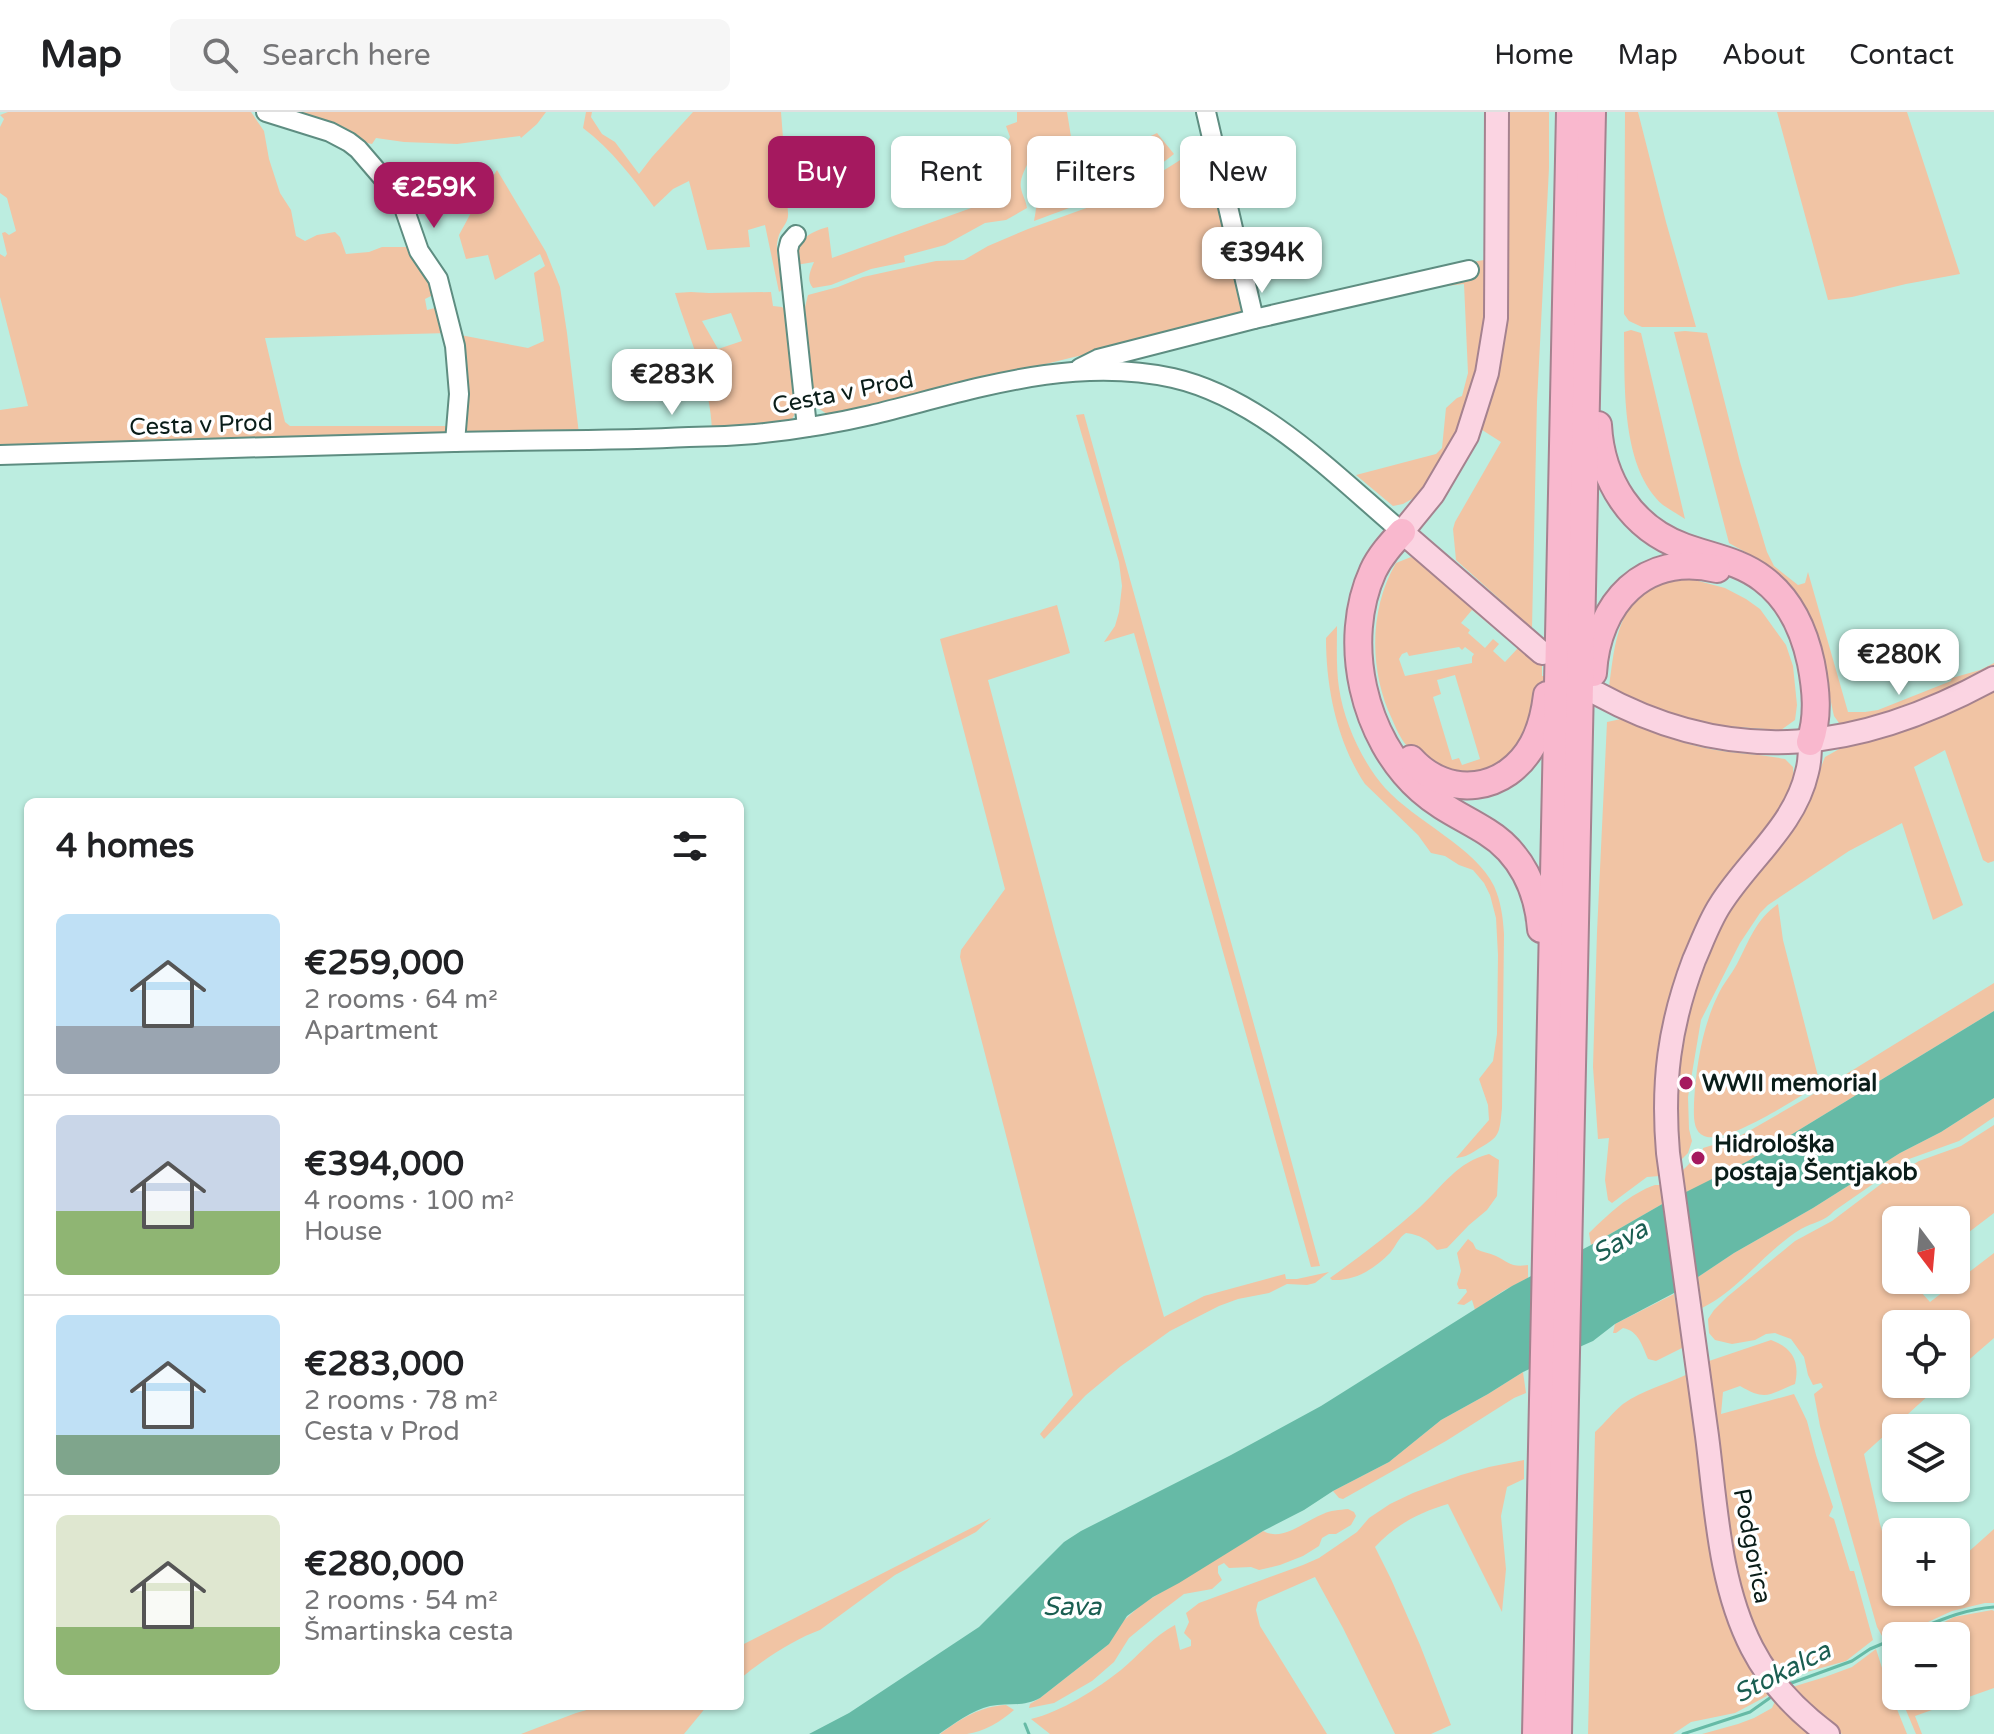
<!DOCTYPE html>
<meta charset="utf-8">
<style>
:root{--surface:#fff;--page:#f6f6f6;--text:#202124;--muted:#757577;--line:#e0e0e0;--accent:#a5195f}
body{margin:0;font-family:"Varela Round",sans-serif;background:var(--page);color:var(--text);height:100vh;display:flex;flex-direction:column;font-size:30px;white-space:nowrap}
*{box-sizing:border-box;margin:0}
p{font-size:26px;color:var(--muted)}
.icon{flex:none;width:44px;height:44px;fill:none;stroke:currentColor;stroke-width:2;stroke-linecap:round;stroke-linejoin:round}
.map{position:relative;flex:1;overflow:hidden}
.drawer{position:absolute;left:24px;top:686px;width:720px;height:912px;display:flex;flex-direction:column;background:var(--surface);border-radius:12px;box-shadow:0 2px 6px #0004}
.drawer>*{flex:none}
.top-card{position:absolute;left:768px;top:24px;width:760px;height:72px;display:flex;gap:16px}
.needle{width:52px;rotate:164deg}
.controls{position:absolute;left:1882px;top:1094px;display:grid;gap:16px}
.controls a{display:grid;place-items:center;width:88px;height:88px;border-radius:12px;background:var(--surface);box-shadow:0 2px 6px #0004;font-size:40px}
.price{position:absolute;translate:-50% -68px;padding:0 18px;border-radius:16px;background:#fff;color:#222;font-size:26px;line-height:52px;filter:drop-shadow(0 2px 4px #0008)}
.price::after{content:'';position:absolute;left:50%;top:48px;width:24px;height:18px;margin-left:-12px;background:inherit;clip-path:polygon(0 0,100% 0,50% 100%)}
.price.current{background:var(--accent);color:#fff}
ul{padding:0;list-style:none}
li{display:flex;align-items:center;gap:24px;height:200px;padding:0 32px}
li+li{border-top:2px solid var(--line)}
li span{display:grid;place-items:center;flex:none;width:224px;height:160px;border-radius:12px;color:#555}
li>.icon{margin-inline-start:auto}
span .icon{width:96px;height:96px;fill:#fffc;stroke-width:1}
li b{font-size:34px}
h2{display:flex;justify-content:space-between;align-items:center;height:96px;padding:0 32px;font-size:34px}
.tag{padding:0 28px;border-radius:12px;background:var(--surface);box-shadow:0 2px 6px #0004;font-size:28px;line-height:72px}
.tag.current{background:var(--accent);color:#fff}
header{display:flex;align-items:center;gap:48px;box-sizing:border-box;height:112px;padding:0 40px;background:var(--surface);border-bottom:2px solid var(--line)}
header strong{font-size:38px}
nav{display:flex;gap:44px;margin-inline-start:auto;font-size:28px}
.search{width:560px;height:72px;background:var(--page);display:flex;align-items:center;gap:20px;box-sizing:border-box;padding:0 28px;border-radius:12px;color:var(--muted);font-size:30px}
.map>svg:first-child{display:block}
.green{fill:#f1c4a4;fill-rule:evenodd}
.water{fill:#66baa6}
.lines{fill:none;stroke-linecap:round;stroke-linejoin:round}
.stream{stroke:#66baa6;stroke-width:3}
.minor-casing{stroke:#5e8d81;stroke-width:22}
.major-casing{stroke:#a5828f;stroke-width:26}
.highway-casing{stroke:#a5828f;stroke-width:30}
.minor{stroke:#fff;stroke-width:18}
.major{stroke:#fbd4e2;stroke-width:22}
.highway{stroke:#f9b8ce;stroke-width:26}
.poi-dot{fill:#a5195f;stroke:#fff;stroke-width:3}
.labels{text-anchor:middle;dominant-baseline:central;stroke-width:7;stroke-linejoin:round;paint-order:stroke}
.street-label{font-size:24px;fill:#0a1d19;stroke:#fff}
.poi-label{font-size:24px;font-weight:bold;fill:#0a1d19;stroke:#fff;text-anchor:start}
.water-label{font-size:26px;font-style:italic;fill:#1a5e51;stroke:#fff}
</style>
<header>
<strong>Map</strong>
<div class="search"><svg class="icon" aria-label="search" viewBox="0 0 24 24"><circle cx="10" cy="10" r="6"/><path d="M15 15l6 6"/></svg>Search here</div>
<nav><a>Home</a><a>Map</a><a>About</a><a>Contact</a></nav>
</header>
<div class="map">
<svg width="1994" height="1622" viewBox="0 0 1994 1622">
<rect width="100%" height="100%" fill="#bcede0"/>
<g class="green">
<polygon points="8,0 251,0 264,19 269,47 280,81 291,98 296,124 305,129 317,123 335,120 340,125 346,142 369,140 382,135 414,135 425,156 433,183 425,187 427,198 443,194 448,221 265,226 285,310 290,314 453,314 450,322 0,337 0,298 28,294 0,185 0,142 5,145 7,142 2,121 5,120 9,123 16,119 7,86 0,81 0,15 4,7 0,3"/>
<polygon points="274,0 546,0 537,12 521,26 520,24 457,32 404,30 376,26 372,32 348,27 345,22 346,16 341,14 336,17"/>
<path d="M 586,0 L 592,0 L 591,5 L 602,22 L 615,30 L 639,62 L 652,45 L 693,0 L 781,0 C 784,34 785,67 788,101 C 789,110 782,115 779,123 C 773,140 781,157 786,173 L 779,180 L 765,113 L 748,118 L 750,135 L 707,138 L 689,69 L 673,77 L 654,95 C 634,67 611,37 583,16 Z"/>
<path d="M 1017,0 L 1067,0 L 1079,74 L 1090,75 L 1098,39 L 1126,36 L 1157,21 L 1174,42 C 1134,75 1082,91 1034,109 C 1038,88 1039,70 1033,49 L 1029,48 C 1026,56 1019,67 1021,76 C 1022,83 1026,88 1027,96 L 1006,108 L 985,111 L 945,133 L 904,144 L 905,150 L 871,157 L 831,173 L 813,176 C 806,167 810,160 814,150 L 796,153 C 797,130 805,121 828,115 L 832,146 L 974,95 L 971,63 C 992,55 999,45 1010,25 L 1006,14 L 1017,10 Z"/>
<polygon points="1504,0 1549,0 1549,56 1537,290 1532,516 1456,448 1453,417 1455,410 1501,330 1479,316"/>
<polygon points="1625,0 1638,0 1666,110 1696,215 1642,215 1629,209 1624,202"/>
<polygon points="1777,0 1907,0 1960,162 1906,172 1852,185 1828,188"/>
<polygon points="1204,33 1208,35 1245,193 1242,201 1144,230 1074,245 858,299 827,302 815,294 802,188 805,195 808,183 838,175 863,165 936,149 964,148 988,134 1028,117 1092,94 1158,62"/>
<polygon points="497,58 546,140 560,175 567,221 579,322 464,326 455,222 528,236 544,229 534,161 545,154 540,142 495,168 488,143 466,147 459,123 480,84"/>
<polygon points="1489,147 1486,234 1468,302 1429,370 1419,383 1403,392 1393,394 1356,363 1436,342 1442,336 1446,296 1457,286 1462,284 1468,261 1464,172 1412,178 1475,161 1473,150"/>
<path d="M 691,180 L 709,181 L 771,180 L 773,194 L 782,195 L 786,199 L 797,298 L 792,307 L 785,312 L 712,320 C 711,272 689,226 675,181 ZM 731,201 L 742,229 L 718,237 L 702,209 Z"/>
<path d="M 1631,218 L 1641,221 L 1685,407 C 1678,402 1670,398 1663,393 C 1621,356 1625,275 1624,224 L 1624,220 Z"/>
<path d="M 1685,219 L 1707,221 L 1740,350 L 1767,440 L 1774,454 L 1798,473 L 1805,471 L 1808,460 L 1848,600 L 1865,600 L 1878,598 L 1951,569 L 1952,566 L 1980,558 L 1994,551 L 1994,558 L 1956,578 L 1854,613 L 1839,611 L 1834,604 C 1827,572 1819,516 1802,489 C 1786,463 1756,446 1729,431 L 1674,220 Z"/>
<polygon points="1084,302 1263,945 1320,1154 1311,1155 1134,521 1104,530 1115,514 1119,500 1122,474 1119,450 1076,303"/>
<path d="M 1411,445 L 1417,447 L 1440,466 L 1440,467 L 1542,551 L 1542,564 L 1544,564 L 1540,598 L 1515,648 L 1465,669 C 1452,661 1415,644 1407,634 C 1400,626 1396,616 1392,607 C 1369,559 1369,497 1396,451 ZM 1472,498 L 1518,536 L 1505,550 L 1493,539 L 1499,532 L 1493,527 L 1485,536 L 1468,521 L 1470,518 L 1461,511 ZM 1459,535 L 1462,538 L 1465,535 L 1474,542 L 1472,545 L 1472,551 L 1405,564 L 1399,547 L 1402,542 L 1407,540 L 1409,544 ZM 1455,563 L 1480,647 L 1462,653 L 1459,646 L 1452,648 L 1433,585 L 1441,582 L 1437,568 Z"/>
<path d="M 1687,466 L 1725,476 L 1746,487 L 1760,497 L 1786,533 L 1793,554 L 1797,593 L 1795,608 L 1781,618 L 1724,614 L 1703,610 L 1663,599 L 1609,575 C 1614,540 1616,495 1651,476 C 1662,470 1675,468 1687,466 Z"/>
<polygon points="1057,493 1070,541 988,568 1055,821 1164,1205 1204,1184 1285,1162 1286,1167 1297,1167 1329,1160 1315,1171 1307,1173 1287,1172 1269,1181 1238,1187 1219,1194 1170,1219 1121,1254 1086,1283 1044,1327 1040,1322 1073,1283 960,845 961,838 1005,777 940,527"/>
<path d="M 1337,514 C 1337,535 1336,556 1339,576 C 1344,610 1362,650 1385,676 C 1415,709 1476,736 1494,774 C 1501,790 1503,805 1504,822 L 1502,996 C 1499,1025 1500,1024 1475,1039 C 1468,1043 1465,1045 1456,1046 L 1489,1008 L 1488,993 L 1479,967 L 1493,949 L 1497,922 L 1498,843 L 1496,806 L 1490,783 L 1484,771 L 1473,758 L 1459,753 L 1445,744 L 1431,741 L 1418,723 L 1365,672 C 1337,630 1326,576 1326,526 Z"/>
<polygon points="1994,575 1994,749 1988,751 1983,748 1945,638 1914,655 1963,793 1933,808 1902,711 1849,739 1768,793 1760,801 1740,831 1701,908 1688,985 1689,1017 1692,1029 1688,1041 1680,1049 1675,1012 1676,951 1700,854 1730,795 1795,713 1816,673 1821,655 1825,645 1841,636 1893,622 1927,610"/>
<path d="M 1621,607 C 1650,619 1679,631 1710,637 C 1735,642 1761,642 1785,647 L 1793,655 L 1794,672 L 1775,709 L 1714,790 L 1656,1007 L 1660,1064 L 1647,1065 L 1612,1091 L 1608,1088 L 1605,1068 L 1609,1026 L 1598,1027 L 1593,955 L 1597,820 L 1607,610 Z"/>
<path d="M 1778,792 L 1783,828 L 1820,972 C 1800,984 1726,1034 1704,1024 C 1692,1019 1694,1002 1694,991 C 1696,955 1702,916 1718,883 C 1723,872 1731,863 1737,852 C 1749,829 1756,807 1778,792 Z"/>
<polygon points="1994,871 1994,899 1748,1049 1685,1082 1682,1059 1692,1049 1696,1053 1702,1049 1703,1036 1736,1026 1749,1019 1822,977"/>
<path d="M 1994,986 L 1994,1005 L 1959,1029 L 1909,1047 L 1834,1099 C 1824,1110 1813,1110 1801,1117 C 1765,1139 1740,1177 1702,1196 L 1698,1165 L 1734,1141 L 1813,1096 L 1900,1041 L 1941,1020 Z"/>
<polygon points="1994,1013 1994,1101 1956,1130 1956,1108 1896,1108 1896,1168 1913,1168 1912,1170 1930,1190 1994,1141 1994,1226 1956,1259 1956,1212 1896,1212 1896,1272 1941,1272 1864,1342 1880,1412 1896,1468 1896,1480 1899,1480 1902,1489 1911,1490 1923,1480 1956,1480 1956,1451 1994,1417 1994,1491 1985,1491 1952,1499 1915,1516 1882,1524 1877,1515 1820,1314 1814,1282 1823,1275 1821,1271 1813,1273 1808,1263 1804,1245 1791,1227 1775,1221 1766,1222 1755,1228 1732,1232 1715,1228 1709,1221 1708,1207 1714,1198 1727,1185 1795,1129 1832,1109 1885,1069 1919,1049 1961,1034"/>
<path d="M 1489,1042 L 1499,1048 L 1497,1084 L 1487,1098 L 1469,1113 L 1447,1136 L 1437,1138 C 1427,1127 1420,1123 1406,1121 C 1398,1126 1396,1134 1390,1141 C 1374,1157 1356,1169 1332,1168 L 1330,1166 C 1361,1144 1392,1120 1420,1095 C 1443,1074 1457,1050 1489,1042 Z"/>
<path d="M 1655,1073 L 1662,1073 L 1664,1091 L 1591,1133 L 1589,1121 C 1609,1102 1629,1082 1655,1073 Z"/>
<path d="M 1468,1127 L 1473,1131 L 1476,1137 C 1482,1140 1489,1141 1496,1144 C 1508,1150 1512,1156 1528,1153 L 1528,1166 L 1503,1179 L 1475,1198 L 1472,1188 L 1464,1193 L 1457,1192 L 1467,1180 L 1466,1177 L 1459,1177 L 1457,1172 L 1461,1159 L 1457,1141 Z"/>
<path d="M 1674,1182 L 1684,1235 L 1656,1249 L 1648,1247 C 1642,1234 1639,1219 1623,1216 L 1616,1221 L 1613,1221 L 1615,1212 Z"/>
<path d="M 1771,1228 C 1793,1236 1800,1250 1795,1272 C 1768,1283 1766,1289 1740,1274 L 1723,1280 L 1721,1302 L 1794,1282 L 1807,1309 L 1816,1343 L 1833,1395 L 1829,1404 L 1834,1407 L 1850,1459 L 1854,1459 L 1873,1528 L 1846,1549 L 1782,1567 L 1759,1532 L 1739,1478 L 1722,1367 L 1709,1262 L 1709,1249 Z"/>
<polygon points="1523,1260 1526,1281 1514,1286 1446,1329 1343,1387 1339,1386 1333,1379 1389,1350 1441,1308 1488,1282"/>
<path d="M 1688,1262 L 1702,1354 L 1770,1579 L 1767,1584 L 1735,1601 L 1691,1610 L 1673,1622 L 1588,1622 L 1595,1320 C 1605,1311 1613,1300 1623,1292 C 1643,1278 1667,1272 1688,1262 Z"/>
<path d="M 1524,1348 L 1524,1367 L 1507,1375 L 1501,1404 L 1506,1457 L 1502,1500 L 1448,1392 C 1420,1400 1395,1413 1375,1435 L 1391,1467 L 1420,1533 L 1451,1613 L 1431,1622 L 1395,1622 L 1343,1516 L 1315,1465 L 1258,1490 L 1256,1498 L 1260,1514 L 1327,1622 L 1050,1622 L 1031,1607 C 1061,1600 1097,1577 1121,1558 C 1139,1543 1154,1524 1175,1513 L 1180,1538 L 1191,1534 L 1191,1528 L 1184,1521 L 1189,1510 L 1186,1501 L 1199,1491 L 1303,1453 L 1319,1446 L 1357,1420 L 1369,1406 L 1390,1392 L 1413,1381 L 1461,1363 L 1489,1355 Z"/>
<path d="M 1348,1397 L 1354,1400 L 1356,1404 L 1351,1413 L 1336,1422 L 1329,1422 L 1322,1426 L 1319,1434 L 1303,1444 L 1280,1453 L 1259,1458 L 1251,1455 L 1229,1456 L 1224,1451 L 1218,1454 L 1218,1461 L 1222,1468 L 1212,1477 L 1184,1482 L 1163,1498 L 1129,1526 L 1114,1550 L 1092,1569 L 1054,1591 L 1029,1596 L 1030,1592 L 1040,1586 L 1109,1532 L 1121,1511 L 1142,1492 L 1263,1419 C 1284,1430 1304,1409 1323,1402 C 1330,1398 1340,1398 1348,1397 Z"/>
<path d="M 991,1406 L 976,1420 L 895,1463 L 820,1518 C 794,1527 761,1549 740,1567 L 740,1534 Z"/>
<polygon points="1992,1498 1994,1499 1994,1576 1915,1604 1922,1622 1916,1622 1900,1584 1956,1584 1956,1524 1917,1524 1954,1505"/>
<polygon points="1876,1537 1888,1575 1907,1622 1842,1622 1789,1576 1825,1565 1852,1555"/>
<polygon points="1776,1587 1814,1622 1702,1622 1738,1612 1754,1606 1772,1596"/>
<path d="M 1006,1593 L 1014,1598 C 1002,1609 983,1620 967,1622 C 958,1622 948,1622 940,1622 C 960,1607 981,1594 1006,1593 Z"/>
<polygon points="601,1594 707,1594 684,1622 521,1622 576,1601"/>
</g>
<path class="water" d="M 1994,899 L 1994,986 L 1941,1020 L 1900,1041 L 1813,1096 L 1734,1141 L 1674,1181 L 1615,1212 L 1593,1229 L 1523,1260 L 1488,1282 L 1441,1308 L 1389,1350 L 1333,1379 L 1304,1398 L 1263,1419 L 1179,1471 L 1153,1485 L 1127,1504 L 1109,1532 L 1040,1586 C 1024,1595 1008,1591 990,1594 C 972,1598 954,1612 939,1622 L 809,1622 L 849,1601 L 979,1515 L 1064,1430 L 1081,1419 L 1231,1343 L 1321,1294 L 1512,1174 L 1591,1133 L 1664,1091 L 1748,1049 Z"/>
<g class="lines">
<g class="stream">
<path d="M 1901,1524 C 1932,1512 1961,1497 1994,1495"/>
<polyline points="1786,1573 1852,1549 1870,1537 1896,1526"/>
<polyline points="1025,1612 1029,1622"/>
<polyline points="1683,1622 1750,1600 1774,1583"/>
</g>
<defs>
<g id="minor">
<polyline points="266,0 330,20 349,30 358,37 401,87 419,139 438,167 455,234 459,282 455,330"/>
<polyline points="1206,0 1254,207"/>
<polyline points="796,123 790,130 788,138 807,315"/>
<polyline points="1080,256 1098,247 1254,207 1469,158"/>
<path d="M 0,343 C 151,339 303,333 454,330 C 533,328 611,329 689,325 C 711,325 733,324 755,322 C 794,318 833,312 871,303 C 970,279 1070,243 1173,266 C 1261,286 1335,363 1402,420"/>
</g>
<g id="major">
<polyline points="1497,0 1496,206 1487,261 1467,324 1433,382 1402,420 1542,541"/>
<path d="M 1598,582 C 1735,657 1861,639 1994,566"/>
<path d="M 1810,630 C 1810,640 1810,650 1807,660 C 1795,714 1748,748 1720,793 C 1709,810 1702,830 1694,848 C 1669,914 1662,971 1668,1041 C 1681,1135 1694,1229 1707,1324 C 1716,1394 1719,1472 1752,1536 C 1770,1571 1797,1599 1828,1622"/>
</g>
<g id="highway">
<path d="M 1598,313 C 1601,368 1631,416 1684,435 C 1711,445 1740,449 1763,467 C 1791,488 1804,518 1811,551 C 1816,577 1819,604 1810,630"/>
<path d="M 1402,420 C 1391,432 1380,444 1373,459 C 1341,529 1363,627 1421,678 C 1441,696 1465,706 1487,720 C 1521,741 1538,778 1541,817"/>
<path d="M 1593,561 C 1597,491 1644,440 1717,457"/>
<path d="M 1411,647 C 1448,688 1507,680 1533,632 C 1541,617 1545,600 1547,583"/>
<polyline points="1536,1622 1570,0"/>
<polyline points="1558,1622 1592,0"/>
</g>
</defs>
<use href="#minor" class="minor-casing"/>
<use href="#major" class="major-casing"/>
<use href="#highway" class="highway-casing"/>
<use href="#minor" class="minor"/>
<use href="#major" class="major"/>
<use href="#highway" class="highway"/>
</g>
<g class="poi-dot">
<circle cx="1686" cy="971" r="8"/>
<circle cx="1698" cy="1046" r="8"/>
</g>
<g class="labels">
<g class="street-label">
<text transform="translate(843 281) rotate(-11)">Cesta v Prod</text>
<text transform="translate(201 313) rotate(-2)">Cesta v Prod</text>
<text transform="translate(1752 1434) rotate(79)">Podgorica</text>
</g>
<g class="poi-label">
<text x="1702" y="971">WWII memorial</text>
<text x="1714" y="1032">Hidrološka<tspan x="1714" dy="28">postaja Šentjakob</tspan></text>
</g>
<g class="water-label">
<text transform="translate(1620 1129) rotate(-30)">Sava</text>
<text x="1072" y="1494">Sava</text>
<text transform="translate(1782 1560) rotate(-27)">Stokalca</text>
</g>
</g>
</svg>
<div class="controls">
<a><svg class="needle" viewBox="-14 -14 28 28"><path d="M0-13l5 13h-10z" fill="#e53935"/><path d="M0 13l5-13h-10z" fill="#757577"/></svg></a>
<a><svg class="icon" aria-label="locate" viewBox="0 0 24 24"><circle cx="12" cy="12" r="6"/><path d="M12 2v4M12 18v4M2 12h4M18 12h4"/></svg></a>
<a><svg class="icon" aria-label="layers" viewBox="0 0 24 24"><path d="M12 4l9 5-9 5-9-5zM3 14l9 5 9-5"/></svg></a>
<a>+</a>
<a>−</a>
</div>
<b class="price current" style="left:434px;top:118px">€259K</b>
<b class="price" style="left:1262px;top:183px">€394K</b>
<b class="price" style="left:672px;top:305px">€283K</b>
<b class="price" style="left:1899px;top:585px">€280K</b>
<div class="top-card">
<a class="tag current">Buy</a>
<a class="tag">Rent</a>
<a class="tag">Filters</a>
<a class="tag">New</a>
</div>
<section class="drawer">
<h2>4 homes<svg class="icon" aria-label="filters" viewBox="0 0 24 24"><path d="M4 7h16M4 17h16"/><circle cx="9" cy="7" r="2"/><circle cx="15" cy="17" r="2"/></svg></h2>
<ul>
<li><span style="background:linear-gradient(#bfe0f5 70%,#9aa5b1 0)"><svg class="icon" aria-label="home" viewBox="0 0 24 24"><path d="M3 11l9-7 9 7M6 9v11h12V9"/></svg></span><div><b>€259,000</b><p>2 rooms · 64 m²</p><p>Apartment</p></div></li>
<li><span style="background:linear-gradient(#c9d6e8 60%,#8fb573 0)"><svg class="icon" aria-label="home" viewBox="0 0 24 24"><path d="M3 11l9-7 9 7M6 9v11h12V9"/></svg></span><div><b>€394,000</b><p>4 rooms · 100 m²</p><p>House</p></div></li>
<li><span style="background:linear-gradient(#bfe0f5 75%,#7fa58c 0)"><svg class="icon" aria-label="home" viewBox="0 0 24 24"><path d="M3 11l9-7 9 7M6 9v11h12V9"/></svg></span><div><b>€283,000</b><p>2 rooms · 78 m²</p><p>Cesta v Prod</p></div></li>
<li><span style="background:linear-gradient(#dfe7d0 70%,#8fb573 0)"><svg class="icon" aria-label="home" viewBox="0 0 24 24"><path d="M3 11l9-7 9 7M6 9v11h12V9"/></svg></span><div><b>€280,000</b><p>2 rooms · 54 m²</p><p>Šmartinska cesta</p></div></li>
</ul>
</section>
</div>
